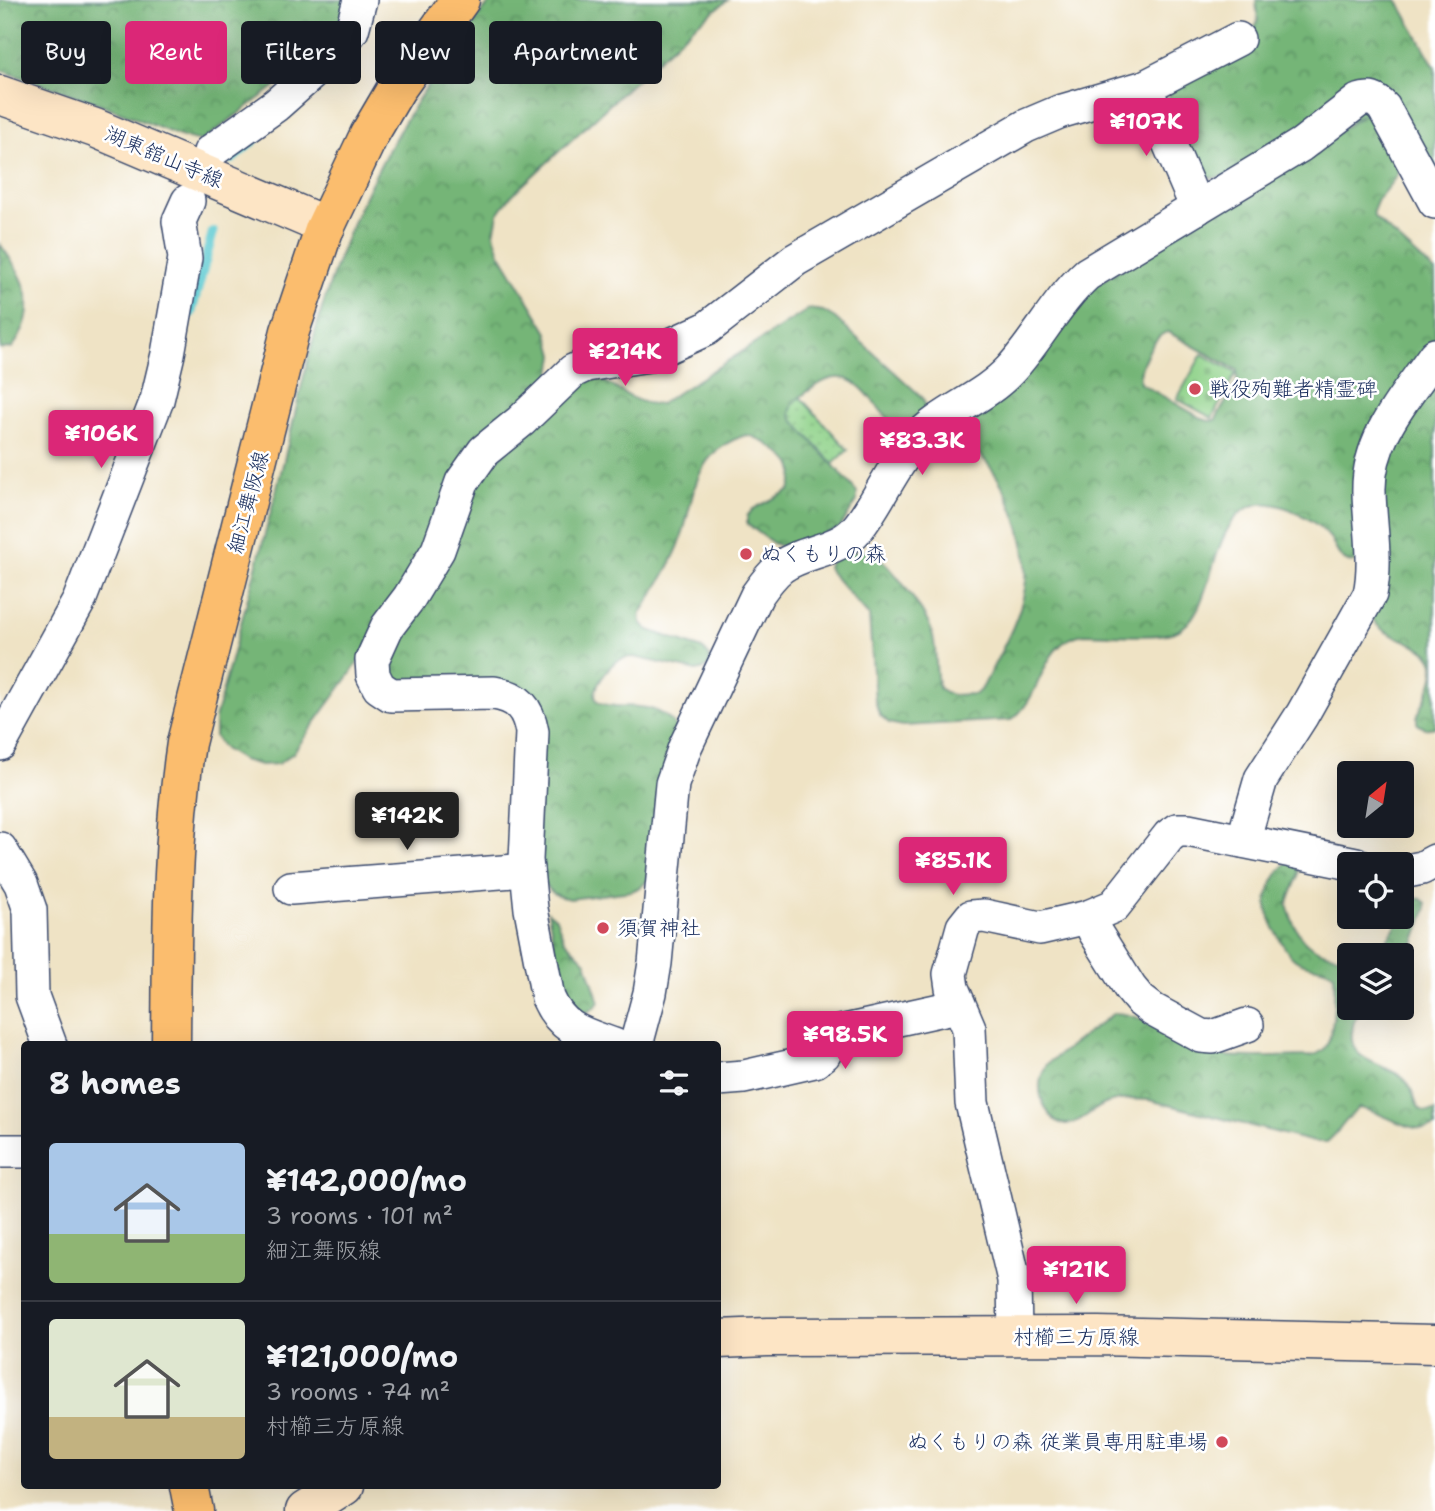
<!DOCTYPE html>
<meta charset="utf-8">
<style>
:root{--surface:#171b24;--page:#20242c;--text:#f1f3f6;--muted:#9ea1a6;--line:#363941;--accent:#db2777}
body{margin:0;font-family:"Shantell Sans","Klee One",sans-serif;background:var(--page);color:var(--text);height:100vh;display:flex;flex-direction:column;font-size:26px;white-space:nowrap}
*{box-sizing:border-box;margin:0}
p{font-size:23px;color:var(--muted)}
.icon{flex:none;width:38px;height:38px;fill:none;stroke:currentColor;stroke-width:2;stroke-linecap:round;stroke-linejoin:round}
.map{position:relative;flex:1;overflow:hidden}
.panel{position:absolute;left:21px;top:1041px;width:700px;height:448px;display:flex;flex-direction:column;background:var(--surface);border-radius:7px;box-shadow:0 7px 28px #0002}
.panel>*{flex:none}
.top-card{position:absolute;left:21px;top:21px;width:700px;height:63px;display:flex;gap:14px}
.needle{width:46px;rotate:30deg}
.buttons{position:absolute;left:1337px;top:761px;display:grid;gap:14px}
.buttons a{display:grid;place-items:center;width:77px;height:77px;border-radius:7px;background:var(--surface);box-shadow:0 7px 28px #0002;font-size:35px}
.price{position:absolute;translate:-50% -60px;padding:0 16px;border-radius:7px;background:var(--accent);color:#fff;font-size:23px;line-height:46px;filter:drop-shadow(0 2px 4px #0008)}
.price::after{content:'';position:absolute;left:50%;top:42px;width:21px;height:16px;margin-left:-10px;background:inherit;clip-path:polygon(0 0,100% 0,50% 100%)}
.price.current{background:#222;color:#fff}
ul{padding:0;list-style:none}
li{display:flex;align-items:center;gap:21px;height:175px;padding:0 28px}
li+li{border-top:2px solid var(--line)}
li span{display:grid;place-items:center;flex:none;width:196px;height:140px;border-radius:7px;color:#555}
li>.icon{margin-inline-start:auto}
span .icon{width:84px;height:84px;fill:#fffc;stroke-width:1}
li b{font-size:30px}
h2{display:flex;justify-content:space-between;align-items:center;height:84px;padding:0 28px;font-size:30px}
.pill{padding:0 24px;border-radius:7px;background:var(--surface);box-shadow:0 7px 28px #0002;font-size:24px;line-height:63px}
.pill.current{background:var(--accent);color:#fff}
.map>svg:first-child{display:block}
.forest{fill:url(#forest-crowns);stroke:#48726a;stroke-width:2;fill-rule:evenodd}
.cemetery{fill:url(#cemetery-stones);stroke:#568174;stroke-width:2}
.park{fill:url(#park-dots);stroke:#568174;stroke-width:2}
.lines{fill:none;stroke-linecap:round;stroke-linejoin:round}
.stream{stroke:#5dcad1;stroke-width:10}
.street-casing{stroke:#3b4a6d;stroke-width:36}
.secondary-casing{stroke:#3b4a6d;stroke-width:41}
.primary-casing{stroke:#3b4a6d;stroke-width:41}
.street{stroke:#fff;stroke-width:33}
.secondary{stroke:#fde5c5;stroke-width:38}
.primary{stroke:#fbbd6e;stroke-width:38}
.poi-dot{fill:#d1495b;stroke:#fff;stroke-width:2.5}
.labels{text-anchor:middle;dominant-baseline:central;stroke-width:5;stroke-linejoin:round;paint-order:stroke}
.street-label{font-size:21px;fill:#1b2f5e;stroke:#fff}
.poi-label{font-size:21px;fill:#1b2f5e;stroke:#fff;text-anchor:start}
</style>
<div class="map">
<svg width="1435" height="1511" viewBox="0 0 1435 1511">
<defs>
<pattern id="forest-crowns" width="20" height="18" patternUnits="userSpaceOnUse" patternTransform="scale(1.75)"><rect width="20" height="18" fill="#74b577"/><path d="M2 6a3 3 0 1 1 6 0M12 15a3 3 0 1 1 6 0" fill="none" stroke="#5e9465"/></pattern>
<pattern id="cemetery-stones" width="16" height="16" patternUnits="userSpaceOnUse" patternTransform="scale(1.75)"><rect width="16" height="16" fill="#91d38b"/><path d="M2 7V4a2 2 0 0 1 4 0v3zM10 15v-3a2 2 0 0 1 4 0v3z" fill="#7cb57a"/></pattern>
<pattern id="park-dots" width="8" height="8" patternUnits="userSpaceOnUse" patternTransform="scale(1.75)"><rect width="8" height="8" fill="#91d38b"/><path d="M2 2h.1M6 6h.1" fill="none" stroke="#7cb57a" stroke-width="1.8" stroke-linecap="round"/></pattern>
</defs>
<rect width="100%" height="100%" fill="#fff"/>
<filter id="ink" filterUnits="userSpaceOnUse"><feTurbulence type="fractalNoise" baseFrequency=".0143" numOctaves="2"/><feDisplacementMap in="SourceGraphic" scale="14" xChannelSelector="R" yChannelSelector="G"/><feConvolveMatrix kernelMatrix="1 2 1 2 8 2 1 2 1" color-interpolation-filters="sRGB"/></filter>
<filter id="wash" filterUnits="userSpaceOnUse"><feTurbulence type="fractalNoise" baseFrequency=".00686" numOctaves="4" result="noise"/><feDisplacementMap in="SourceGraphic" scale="28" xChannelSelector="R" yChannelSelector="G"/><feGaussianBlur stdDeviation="1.57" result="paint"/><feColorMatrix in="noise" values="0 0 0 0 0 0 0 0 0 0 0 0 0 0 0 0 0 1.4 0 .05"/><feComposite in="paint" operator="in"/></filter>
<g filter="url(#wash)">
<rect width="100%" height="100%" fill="#efe3c5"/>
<g class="forest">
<polygon points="0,0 351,0 322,51 202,141 182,137 103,105 0,70"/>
<path d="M 492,0 L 728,0 L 692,28 L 510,197 L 498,214 L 494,234 L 500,253 L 548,333 L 554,355 L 551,374 L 429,545 L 351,673 L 293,753 L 278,764 L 261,765 L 242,760 L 224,749 L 215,737 L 215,719 C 236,641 258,562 278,484 C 295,419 307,352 328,289 C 363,183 420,85 492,0 Z"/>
<polygon points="1256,0 1397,0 1435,67 1435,176 1395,101 1227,176 1212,178 1199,173 1168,100 1171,90 1246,43 1258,21"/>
<path d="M 1364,115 L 1373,118 C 1379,130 1395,150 1398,163 C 1403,182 1370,195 1374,217 L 1435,272 L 1435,339 L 1380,418 L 1361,558 C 1356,562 1352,564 1346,561 C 1338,557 1335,546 1331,539 C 1318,521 1278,498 1255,505 C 1206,520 1217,616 1175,632 C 1155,639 1106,634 1083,634 C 1038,643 1045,696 1011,720 L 903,726 L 889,723 L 879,714 L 875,700 L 869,616 L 831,573 L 828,567 L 830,562 C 839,556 856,550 866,551 C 885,553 924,611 931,629 C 938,648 934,669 939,688 L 951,695 L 976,694 L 983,687 C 998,656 1019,623 1025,588 C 1032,548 1009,487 983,458 C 975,448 956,438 958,425 L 1086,291 ZM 1168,332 L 1237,370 L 1237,383 L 1215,420 L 1209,421 L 1203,419 L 1140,383 C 1137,369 1154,334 1168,332 Z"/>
<path d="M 0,244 C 26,280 42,307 12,348 L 0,349 Z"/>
<path d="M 809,309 L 823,311 L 835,318 L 923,398 L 927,410 L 905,432 L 901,431 C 872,411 858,357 816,386 C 804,394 794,399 790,413 L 793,420 L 853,487 L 857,493 L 857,501 L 839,529 L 783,547 L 773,543 L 747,524 L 747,516 L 753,509 L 790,490 C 792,483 795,474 793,467 C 788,456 758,436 746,435 C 689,453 696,499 679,545 C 669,569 655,591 641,613 C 639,622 642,625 649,630 L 702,649 L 709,655 L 710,664 L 704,669 L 697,671 L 634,657 C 624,657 616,659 610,667 C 568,719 625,701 651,709 C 662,712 671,719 677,729 L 648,880 L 641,887 L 632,891 L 570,899 L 561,897 L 553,893 L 538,878 L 539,713 L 406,686 L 382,672 L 470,487 L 568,389 L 598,377 C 617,388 637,406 660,404 Z"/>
<path d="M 1435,372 L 1435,727 C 1427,729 1423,729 1417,723 L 1417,717 C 1423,703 1433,686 1434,671 C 1435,638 1382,643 1372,617 L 1381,468 Z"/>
<path d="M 1287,863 L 1294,864 L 1299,870 L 1298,877 L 1287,904 C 1299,945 1309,951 1349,958 L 1349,1008 L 1385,1008 C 1377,1011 1367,1010 1359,1015 C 1353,1019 1353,1027 1352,1034 C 1349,1064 1389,1063 1405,1080 C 1418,1093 1411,1116 1435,1111 L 1435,1127 C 1408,1135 1386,1112 1359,1108 C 1346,1118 1339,1132 1327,1142 L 1314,1142 L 1149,1100 C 1133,1099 1120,1098 1105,1104 C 1093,1109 1078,1125 1065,1124 C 1049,1123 1039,1098 1040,1085 C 1040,1077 1043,1071 1047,1064 L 1114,1013 C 1147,1013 1172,1042 1202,1052 C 1225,1060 1285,1056 1311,1056 C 1317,1054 1321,1053 1325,1048 C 1335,1035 1335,991 1334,974 C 1323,964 1306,969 1294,959 C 1285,952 1268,919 1267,907 C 1265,894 1277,871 1287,863 Z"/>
<polygon points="1415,898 1421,899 1426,903 1426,910 1402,976 1402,956 1378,955 1410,902"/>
<path d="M 548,912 L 556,918 L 564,940 L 586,962 L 599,1002 C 591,1014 578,1016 566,1011 Z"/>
</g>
<polygon class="cemetery" points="1202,354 1236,373 1212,418 1177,399"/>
<polygon class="park" points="800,397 848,450 833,464 793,420 790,413 793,404"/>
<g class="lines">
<g class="stream">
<polyline points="232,159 254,140"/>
<polyline points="191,313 213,232"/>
</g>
</g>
</g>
<g filter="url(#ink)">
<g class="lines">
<defs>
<g id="street">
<polyline points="1145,87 1197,208"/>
<polyline points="210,152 276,105 329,58 352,30 360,0"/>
<polyline points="0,744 79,601 157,400 168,354 185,258 179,221 188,201"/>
<path d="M 1243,841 L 1261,779 L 1302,715 L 1370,594 C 1377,561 1370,527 1369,493 C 1367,438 1406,397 1435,355"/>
<polyline points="0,849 21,884 30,910 32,996 50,1045"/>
<polyline points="1402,872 1422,868 1435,861"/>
<polyline points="291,888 527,870"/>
<polyline points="1088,917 1095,932 1130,988 1140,1000 1153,1010 1201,1036 1213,1037 1247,1025"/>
<path d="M 614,1045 C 583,1034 562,1030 548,998 L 531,909 L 526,860 L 532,732 C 528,708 518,697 494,693 L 391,695 L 379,687 L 373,675 L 372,660 L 387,627 L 409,598 L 438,550 L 462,482 L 484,451 L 521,421 L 573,371 L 586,365 L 649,355 L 706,329 L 795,260 L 1026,126 L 1059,112 L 1145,87 L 1238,39"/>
<path d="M 636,1045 L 650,993 L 655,963 L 672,784 L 685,747 L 757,595 C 764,585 771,575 781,567 C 805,550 837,552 857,529 C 879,502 892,466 916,440 C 943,411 983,399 1010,370 C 1038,340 1056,302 1087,274 L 1301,145 L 1358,101 C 1370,97 1376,99 1384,108 L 1435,202"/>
<polyline points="718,1079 744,1077 815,1061 824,1054 835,1033 949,1008 958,1003"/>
<polyline points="0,1151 24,1151"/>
<polyline points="1015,1336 1014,1280 972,1103 969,1028 952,988 950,974 963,927 971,917 984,916 1040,928 1088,917 1114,906 1169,836 1177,830 1188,830 1356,864"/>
</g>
<g id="secondary">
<polyline points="0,95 95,128 326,226"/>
<polyline points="718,1339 768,1337 1098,1336 1435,1344"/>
<polyline points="305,1511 344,1486"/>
</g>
<g id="primary">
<path d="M 171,1045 C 172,943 171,843 186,743 L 290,331 L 324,230 L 369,135 L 396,89 L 460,0"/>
<polyline points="189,1486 194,1511"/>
</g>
</defs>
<use href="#street" class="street-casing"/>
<use href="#secondary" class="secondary-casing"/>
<use href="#primary" class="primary-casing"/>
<use href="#street" class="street"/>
<use href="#secondary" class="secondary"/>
<use href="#primary" class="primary"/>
</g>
</g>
<g class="poi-dot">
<circle cx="1195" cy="389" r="7"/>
<circle cx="746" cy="554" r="7"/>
<circle cx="603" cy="928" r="7"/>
<circle cx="1222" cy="1442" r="7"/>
</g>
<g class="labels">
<g class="street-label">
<text transform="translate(164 157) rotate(23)">湖東舘山寺線</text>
<text transform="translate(248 502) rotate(-75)">細江舞阪線</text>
<text x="1076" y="1337">村櫛三方原線</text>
</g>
<g class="poi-label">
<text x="1209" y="389">戦役殉難者精霊碑</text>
<text x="760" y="554">ぬくもりの森</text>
<text x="617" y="928">須賀神社</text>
<text x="1208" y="1442" text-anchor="end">ぬくもりの森 従業員専用駐車場</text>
</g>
</g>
</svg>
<div class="buttons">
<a><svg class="needle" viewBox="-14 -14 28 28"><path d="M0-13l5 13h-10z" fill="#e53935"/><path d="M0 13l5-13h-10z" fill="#9ea1a6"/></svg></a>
<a><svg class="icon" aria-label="locate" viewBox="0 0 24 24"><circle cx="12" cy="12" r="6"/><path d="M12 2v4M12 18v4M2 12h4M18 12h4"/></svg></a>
<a><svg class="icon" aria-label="layers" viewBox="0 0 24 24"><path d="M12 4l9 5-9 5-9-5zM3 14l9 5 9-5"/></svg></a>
</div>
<b class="price" style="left:1146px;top:158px">¥107K</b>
<b class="price" style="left:625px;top:388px">¥214K</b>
<b class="price" style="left:101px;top:470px">¥106K</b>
<b class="price" style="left:922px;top:477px">¥83.3K</b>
<b class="price current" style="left:407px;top:852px">¥142K</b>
<b class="price" style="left:953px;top:897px">¥85.1K</b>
<b class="price" style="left:845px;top:1071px">¥98.5K</b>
<b class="price" style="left:1076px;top:1306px">¥121K</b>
<div class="top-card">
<a class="pill">Buy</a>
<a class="pill current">Rent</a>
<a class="pill">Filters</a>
<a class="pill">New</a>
<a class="pill">Apartment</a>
</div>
<section class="panel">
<h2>8 homes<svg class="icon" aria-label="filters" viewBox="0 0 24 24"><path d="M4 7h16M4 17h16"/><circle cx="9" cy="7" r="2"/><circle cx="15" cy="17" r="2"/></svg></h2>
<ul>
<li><span style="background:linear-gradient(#a9c7e8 65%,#8fb573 0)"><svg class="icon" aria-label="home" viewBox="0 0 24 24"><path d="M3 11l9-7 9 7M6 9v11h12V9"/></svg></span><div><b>¥142,000/mo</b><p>3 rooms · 101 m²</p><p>細江舞阪線</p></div></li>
<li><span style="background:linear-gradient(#dfe7d0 70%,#c2b280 0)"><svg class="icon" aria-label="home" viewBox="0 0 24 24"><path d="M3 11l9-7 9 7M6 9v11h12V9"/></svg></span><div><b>¥121,000/mo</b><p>3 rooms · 74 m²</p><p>村櫛三方原線</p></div></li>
</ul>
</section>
</div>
